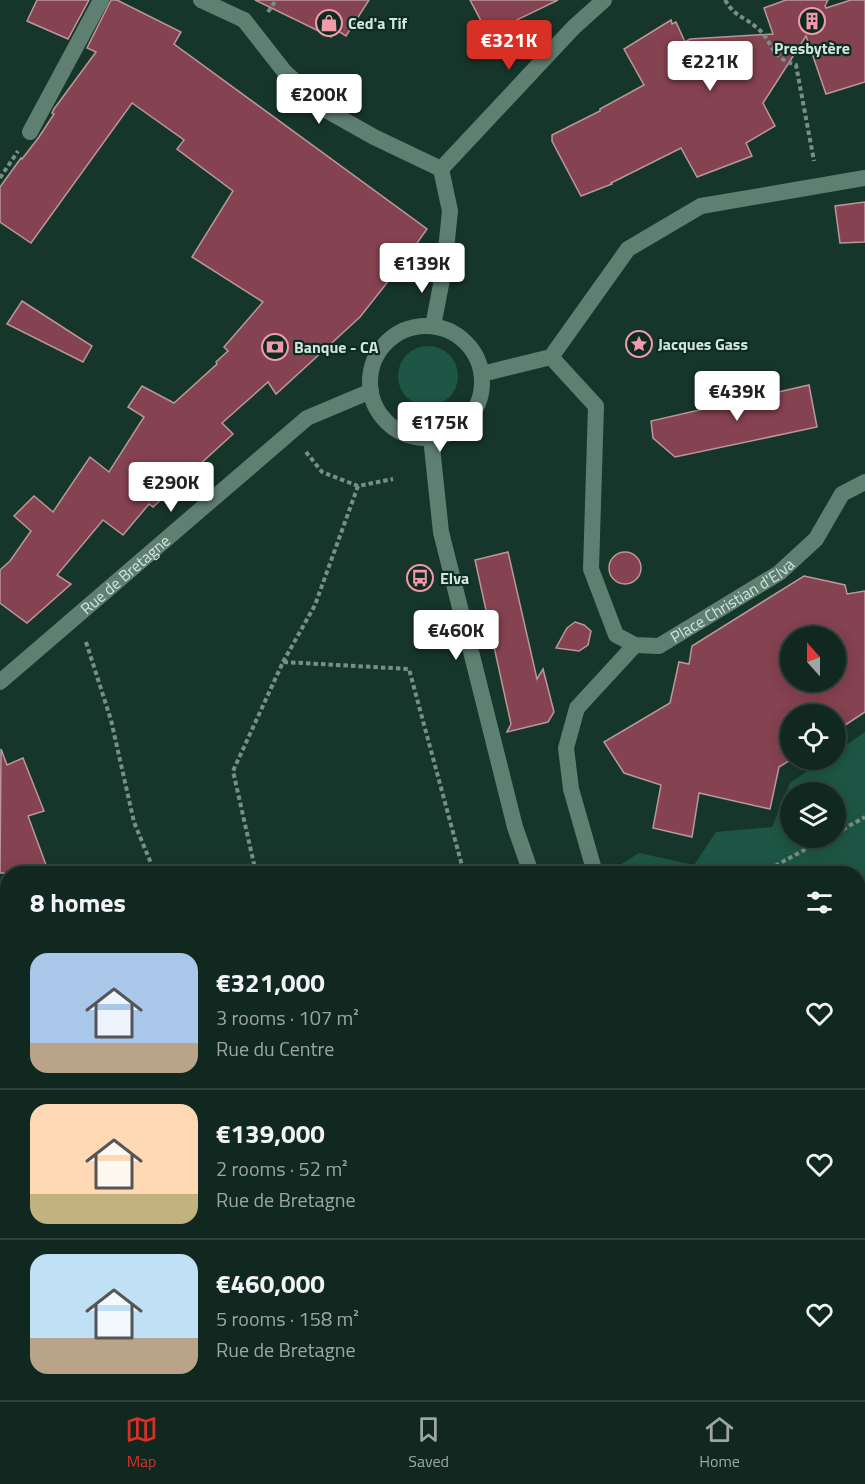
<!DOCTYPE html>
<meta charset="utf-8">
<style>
:root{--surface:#112820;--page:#1a3029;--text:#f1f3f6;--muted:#9ca6a5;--line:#30443e;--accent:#d93025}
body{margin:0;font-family:"Titillium Web",sans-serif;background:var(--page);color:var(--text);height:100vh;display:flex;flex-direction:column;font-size:22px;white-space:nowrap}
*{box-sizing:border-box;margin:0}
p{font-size:20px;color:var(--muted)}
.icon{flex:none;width:33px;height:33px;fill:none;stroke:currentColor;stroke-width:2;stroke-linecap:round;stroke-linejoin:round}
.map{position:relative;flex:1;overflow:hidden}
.sheet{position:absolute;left:0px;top:866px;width:866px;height:536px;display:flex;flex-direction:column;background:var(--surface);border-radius:24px 24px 0 0;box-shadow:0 3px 15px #0003,0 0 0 2px var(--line)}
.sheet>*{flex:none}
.needle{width:39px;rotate:339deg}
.controls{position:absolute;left:780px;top:626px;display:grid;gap:12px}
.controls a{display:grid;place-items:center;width:66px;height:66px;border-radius:50%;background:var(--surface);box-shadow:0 3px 15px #0003,0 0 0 2px var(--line);font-size:30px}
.price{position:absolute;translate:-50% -51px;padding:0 14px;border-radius:6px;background:#fff;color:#222;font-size:20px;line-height:39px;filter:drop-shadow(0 2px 3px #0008)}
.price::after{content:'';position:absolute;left:50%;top:36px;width:18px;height:14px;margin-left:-9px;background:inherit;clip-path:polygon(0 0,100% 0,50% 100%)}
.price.current{background:var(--accent);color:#fff}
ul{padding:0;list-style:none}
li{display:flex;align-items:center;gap:18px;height:150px;padding:0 30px}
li+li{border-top:2px solid var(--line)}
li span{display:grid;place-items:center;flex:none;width:168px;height:120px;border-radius:18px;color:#555}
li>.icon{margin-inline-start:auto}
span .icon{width:72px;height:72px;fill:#fffc;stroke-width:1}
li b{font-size:26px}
h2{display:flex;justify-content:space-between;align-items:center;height:72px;padding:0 30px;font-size:26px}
.tab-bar{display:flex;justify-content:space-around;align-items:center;height:84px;border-top:2px solid var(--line);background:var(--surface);font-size:16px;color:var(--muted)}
.tab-bar a{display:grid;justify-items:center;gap:3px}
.tab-bar .current{color:var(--accent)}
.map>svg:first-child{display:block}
.green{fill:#1d5644;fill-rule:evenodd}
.building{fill:#854250;stroke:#b9979c;stroke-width:1.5;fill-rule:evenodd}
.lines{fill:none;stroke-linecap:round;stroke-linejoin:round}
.path{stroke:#778f86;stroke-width:4;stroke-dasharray:4.5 3;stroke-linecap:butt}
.service{stroke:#5f7f72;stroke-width:16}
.minor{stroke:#5f7f72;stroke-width:16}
.tertiary{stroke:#5f7f72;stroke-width:16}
.labels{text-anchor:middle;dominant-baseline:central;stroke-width:4.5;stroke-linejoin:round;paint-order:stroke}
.poi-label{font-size:16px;font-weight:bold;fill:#d4e5de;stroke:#0c2c22;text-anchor:start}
.street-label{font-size:16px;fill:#d4e5de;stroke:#0c2c22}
</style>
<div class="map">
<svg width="865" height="1400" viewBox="0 0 865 1400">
<rect width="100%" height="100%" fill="#17362b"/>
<g class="green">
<circle cx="428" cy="376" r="30"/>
<path d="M 865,732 L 865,1375 L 858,1369 L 858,873 L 607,873 L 639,853 L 694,865 L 716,832 L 772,827 L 790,783 L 825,759 L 836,759 L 836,752 ZM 790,792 L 836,792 L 836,837 L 790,837 Z"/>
<polygon points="0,1202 7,1215 7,1305 0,1309"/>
</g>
<g class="building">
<polygon points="37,0 89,0 68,39 27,21"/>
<polygon points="111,0 117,0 181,32 174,44 427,229 405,260 360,317 276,394 268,382 222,423 233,434 153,507 149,504 123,535 103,520 57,575 71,584 27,623 0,603 0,570 10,561 31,531 14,516 34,496 53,512 90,457 109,472 144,417 128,407 142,386 174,403 217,364 216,362 228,351 224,347 263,302 192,257 233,191 177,149 184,140 132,103 31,243 0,222 0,187 21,158 22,159 39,137 54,114 52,113 54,109 96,52 87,48"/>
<polygon points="255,0 369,0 346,36 335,29 331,37"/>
<polygon points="470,0 558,0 488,34"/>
<polygon points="786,0 828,0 825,6 826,8 851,0 865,0 865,82 826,94 806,36 763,103 775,126 746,143 752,156 697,177 681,148 611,183 612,184 581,196 552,141 552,135 600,111 600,109 644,85 624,49 671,20 672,24 676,22 685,42 690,39 773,34 764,8"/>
<polygon points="865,202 865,242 840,243 835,206"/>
<polygon points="22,301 92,346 83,362 7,324"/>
<polygon points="809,385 817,427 675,457 653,438 651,421"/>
<polygon points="508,552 537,679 543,669 554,712 548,722 507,732 511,724 475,560"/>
<circle cx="625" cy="568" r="16"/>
<path d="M 804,576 L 845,585 L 847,594 L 865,591 L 865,712 L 836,731 L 836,714 L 790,714 L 792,759 L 779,767 L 770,809 L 699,793 L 692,837 L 653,828 L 661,785 L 624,773 L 604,742 L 670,703 L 679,662 L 689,664 L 692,646 ZM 790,636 L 836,636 L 836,681 L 790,681 Z"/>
<polygon points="575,622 584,625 591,631 588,645 579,651 556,648 567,628"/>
<polygon points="1,749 7,765 23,758 44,811 28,816 49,873 0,873"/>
</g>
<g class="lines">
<g class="path">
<path d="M 725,0 C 736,18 742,15 756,27 C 774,41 768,57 796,65 L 814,161"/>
<polyline points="268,12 276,0"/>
<polyline points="0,178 18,151"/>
<polyline points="306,452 322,472 358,486 393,479"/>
<polyline points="86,642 111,720 134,822 155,873"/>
<polyline points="283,662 315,605 358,486"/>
<polyline points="836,833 865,817"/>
<polyline points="256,873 233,771 283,662 409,669 464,873"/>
<polyline points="762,873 828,837"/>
<polyline points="0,1181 8,1176"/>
<polyline points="0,1270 8,1265"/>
<polyline points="593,1394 602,1400"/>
<polyline points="768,1394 779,1400"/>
</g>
<g class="service">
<polyline points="30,132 101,0"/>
<path id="s1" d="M 551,357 L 596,406 L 591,569 L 616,635 L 635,645 L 659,646 L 779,573 L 816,539 L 842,494 L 865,482"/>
<polyline points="482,374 551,357 628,249 701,206 865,178"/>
<polyline points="595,873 571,789 566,748 577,708 635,645"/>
<polyline points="858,1288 865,1300"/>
</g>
<g class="minor">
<polyline points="244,20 284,71 326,110 374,137 441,169"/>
<polyline points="441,169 574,27 604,0"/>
<polyline points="441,169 450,211 444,269"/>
<polyline points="0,1132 8,1145"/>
<polyline points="130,1394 132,1400"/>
</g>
<g class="tertiary">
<polyline points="201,0 244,20"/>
<polyline points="433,326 444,269"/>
<circle cx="426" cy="382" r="56"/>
<polyline points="431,438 441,532 515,827 531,873"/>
<path id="s2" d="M 0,682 L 307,418 L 371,391"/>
<polyline points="852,1394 859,1400"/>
</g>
</g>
<defs>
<symbol id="building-ring" viewBox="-11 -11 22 22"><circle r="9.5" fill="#0c2c22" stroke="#f39aaa" stroke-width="1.5"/><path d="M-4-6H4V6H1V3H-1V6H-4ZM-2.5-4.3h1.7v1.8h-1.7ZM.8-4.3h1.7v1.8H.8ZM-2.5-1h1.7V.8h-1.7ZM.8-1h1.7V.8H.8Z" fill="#f39aaa"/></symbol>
<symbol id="shop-ring" viewBox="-11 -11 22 22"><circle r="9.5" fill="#0c2c22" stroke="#f39aaa" stroke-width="1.5"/><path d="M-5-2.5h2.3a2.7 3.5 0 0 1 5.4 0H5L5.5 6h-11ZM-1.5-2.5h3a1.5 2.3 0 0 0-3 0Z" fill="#f39aaa"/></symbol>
<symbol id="sight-ring" viewBox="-11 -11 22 22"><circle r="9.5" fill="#0c2c22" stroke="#f39aaa" stroke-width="1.5"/><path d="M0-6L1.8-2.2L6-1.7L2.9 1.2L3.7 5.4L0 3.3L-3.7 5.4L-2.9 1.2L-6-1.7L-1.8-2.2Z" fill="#f39aaa"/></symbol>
<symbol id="bank-ring" viewBox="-11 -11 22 22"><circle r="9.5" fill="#0c2c22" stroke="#f39aaa" stroke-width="1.5"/><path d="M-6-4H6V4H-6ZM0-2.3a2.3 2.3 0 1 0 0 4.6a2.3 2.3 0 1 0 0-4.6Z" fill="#f39aaa"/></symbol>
<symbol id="bus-ring" viewBox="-11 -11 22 22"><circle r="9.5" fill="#0c2c22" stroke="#f39aaa" stroke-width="1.5"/><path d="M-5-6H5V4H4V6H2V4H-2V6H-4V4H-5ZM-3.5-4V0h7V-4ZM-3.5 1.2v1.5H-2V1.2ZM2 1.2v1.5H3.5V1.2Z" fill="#f39aaa"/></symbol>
</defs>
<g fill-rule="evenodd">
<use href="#building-ring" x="797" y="6" width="30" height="30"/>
<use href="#shop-ring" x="314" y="8" width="30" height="30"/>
<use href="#sight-ring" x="624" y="329" width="30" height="30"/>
<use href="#bank-ring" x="260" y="332" width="30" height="30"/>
<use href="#bus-ring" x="405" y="563" width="30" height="30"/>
</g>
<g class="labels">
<g class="poi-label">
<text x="348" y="23">Ced'a Tif</text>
<text x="812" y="48" text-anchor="middle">Presbytère</text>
<text x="658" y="344">Jacques Gass</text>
<text x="294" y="347">Banque - CA</text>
<text x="440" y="578">Elva</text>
</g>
<g class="street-label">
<text stroke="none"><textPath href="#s2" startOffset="165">Rue de Bretagne</textPath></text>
<text stroke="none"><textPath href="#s1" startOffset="432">Place Christian d'Elva</textPath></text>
</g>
</g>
</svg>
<div class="controls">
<a><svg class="needle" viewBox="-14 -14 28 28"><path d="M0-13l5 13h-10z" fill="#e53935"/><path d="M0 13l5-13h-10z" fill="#9ca6a5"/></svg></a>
<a><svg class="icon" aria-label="locate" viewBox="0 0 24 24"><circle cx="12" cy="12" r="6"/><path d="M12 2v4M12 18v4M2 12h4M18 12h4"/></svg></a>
<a><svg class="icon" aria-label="layers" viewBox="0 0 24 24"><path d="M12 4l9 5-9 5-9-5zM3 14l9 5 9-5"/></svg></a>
</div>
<b class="price current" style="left:509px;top:71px">€321K</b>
<b class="price" style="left:710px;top:92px">€221K</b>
<b class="price" style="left:319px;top:125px">€200K</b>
<b class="price" style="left:422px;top:294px">€139K</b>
<b class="price" style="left:737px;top:422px">€439K</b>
<b class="price" style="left:440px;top:453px">€175K</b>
<b class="price" style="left:171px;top:513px">€290K</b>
<b class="price" style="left:456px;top:661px">€460K</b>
<section class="sheet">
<h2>8 homes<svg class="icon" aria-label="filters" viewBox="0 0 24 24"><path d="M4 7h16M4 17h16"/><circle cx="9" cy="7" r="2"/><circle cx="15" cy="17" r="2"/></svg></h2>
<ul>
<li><span style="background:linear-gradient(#a9c7e8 75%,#b9a48a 0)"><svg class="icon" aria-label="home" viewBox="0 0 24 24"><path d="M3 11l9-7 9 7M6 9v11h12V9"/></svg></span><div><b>€321,000</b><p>3 rooms · 107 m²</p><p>Rue du Centre</p></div><svg class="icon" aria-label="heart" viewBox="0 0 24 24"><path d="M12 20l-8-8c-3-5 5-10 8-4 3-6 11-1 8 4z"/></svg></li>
<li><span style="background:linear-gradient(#ffd9b3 75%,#c2b280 0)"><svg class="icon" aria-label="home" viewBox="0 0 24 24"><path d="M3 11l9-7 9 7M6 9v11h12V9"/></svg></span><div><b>€139,000</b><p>2 rooms · 52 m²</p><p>Rue de Bretagne</p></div><svg class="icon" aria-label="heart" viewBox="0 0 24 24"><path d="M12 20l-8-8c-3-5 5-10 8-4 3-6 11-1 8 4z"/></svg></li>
<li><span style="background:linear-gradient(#bfe0f5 70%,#b9a48a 0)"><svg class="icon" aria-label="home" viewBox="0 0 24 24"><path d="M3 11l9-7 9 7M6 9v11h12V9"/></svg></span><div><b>€460,000</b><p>5 rooms · 158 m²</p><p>Rue de Bretagne</p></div><svg class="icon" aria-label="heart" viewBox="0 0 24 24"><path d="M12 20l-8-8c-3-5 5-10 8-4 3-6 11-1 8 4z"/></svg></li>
</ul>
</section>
</div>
<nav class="tab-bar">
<a class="current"><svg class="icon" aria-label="map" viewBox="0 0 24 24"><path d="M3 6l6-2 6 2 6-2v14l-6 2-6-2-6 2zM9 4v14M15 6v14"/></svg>Map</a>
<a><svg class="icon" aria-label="saved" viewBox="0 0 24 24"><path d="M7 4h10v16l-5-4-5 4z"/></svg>Saved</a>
<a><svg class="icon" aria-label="home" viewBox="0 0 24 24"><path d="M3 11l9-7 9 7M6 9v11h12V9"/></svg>Home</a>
</nav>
